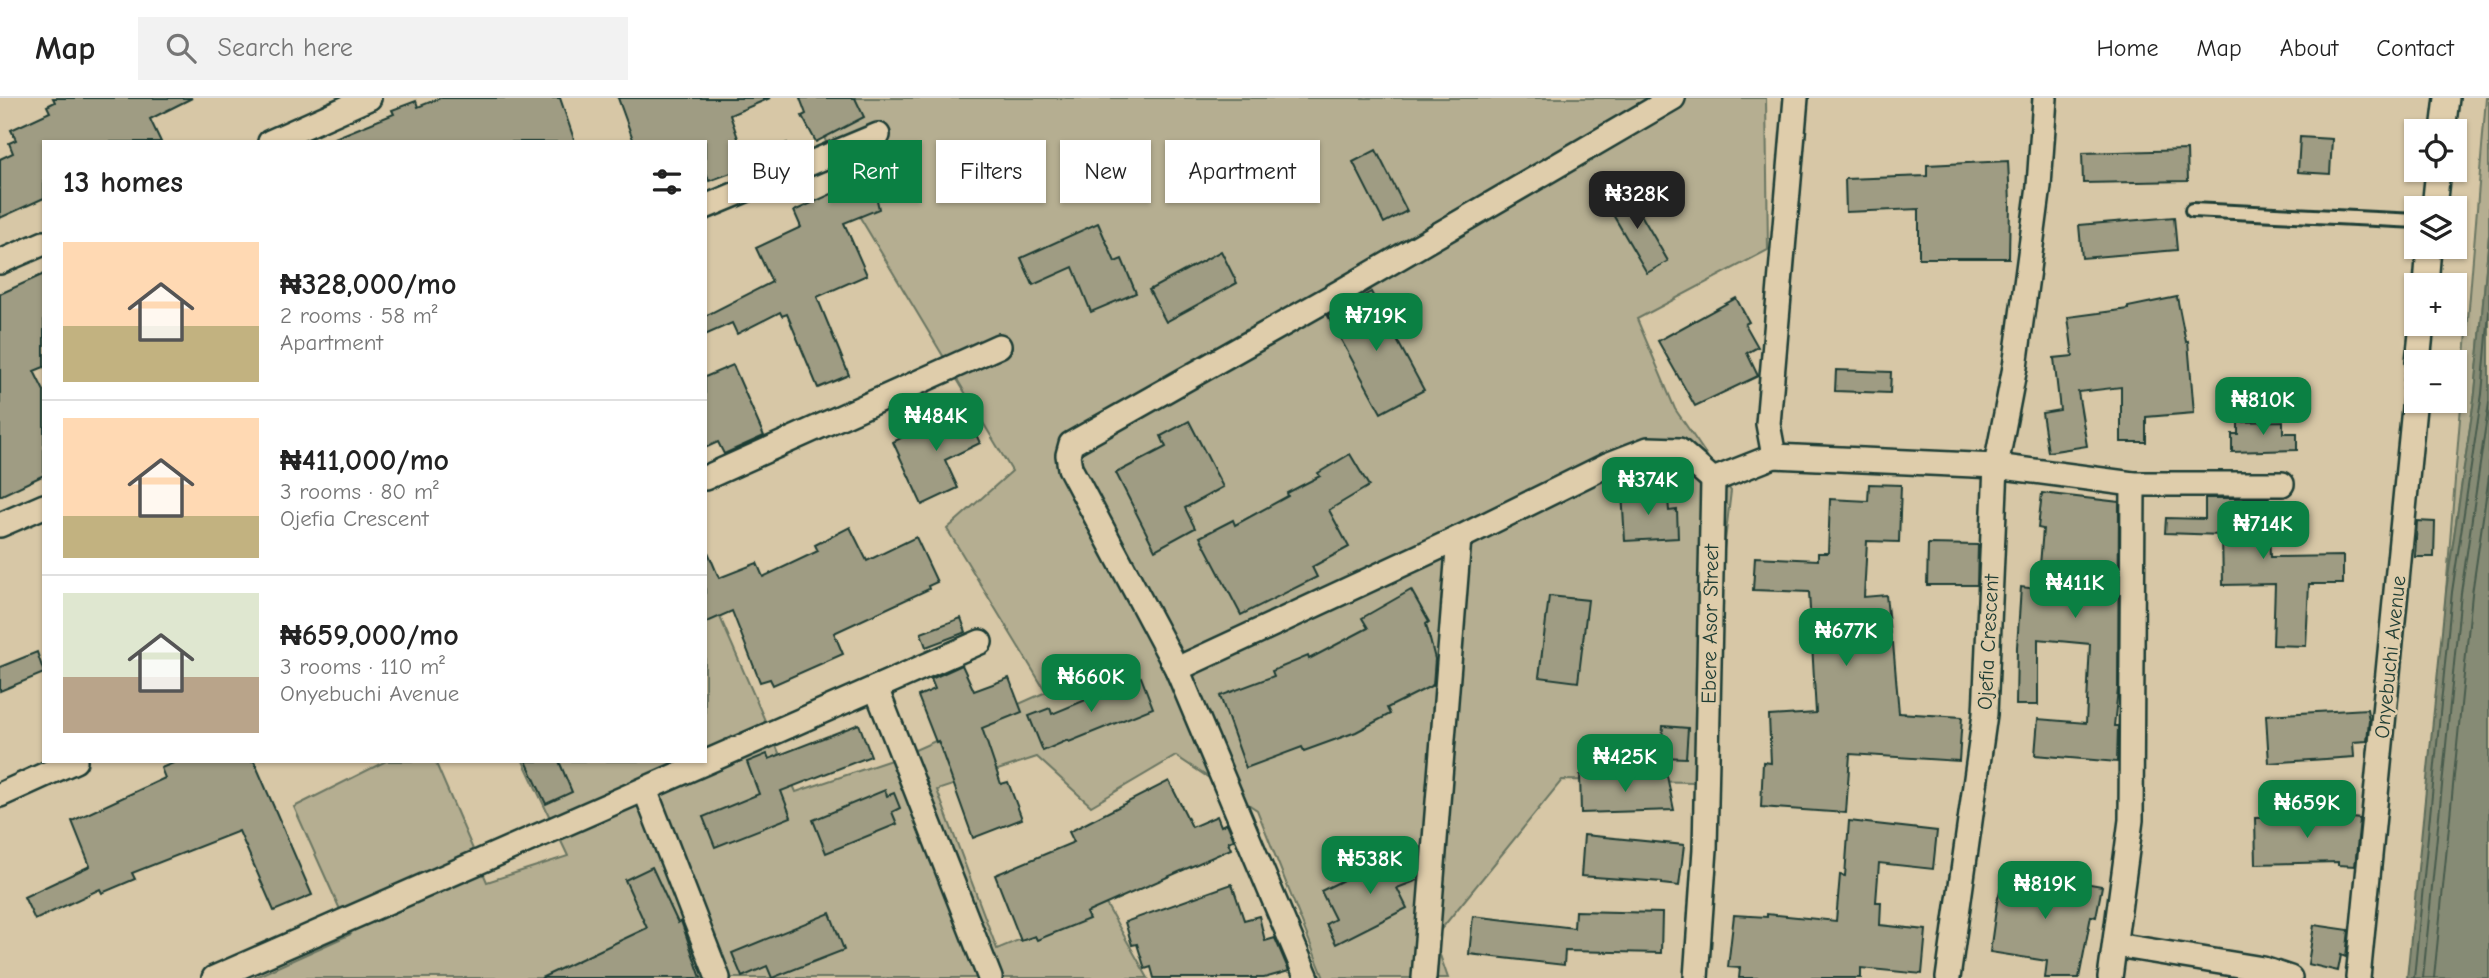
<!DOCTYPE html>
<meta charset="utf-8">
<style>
:root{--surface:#fff;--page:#f2f2f2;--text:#222;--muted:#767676;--line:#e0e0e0;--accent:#0b8043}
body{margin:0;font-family:"Comic Neue",sans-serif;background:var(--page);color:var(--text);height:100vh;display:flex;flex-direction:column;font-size:26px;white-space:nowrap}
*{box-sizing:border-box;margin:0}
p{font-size:23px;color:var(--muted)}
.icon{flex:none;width:38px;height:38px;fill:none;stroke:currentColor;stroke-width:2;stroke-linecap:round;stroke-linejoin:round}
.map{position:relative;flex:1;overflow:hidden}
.panel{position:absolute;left:42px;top:42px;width:665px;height:623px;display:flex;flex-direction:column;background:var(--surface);border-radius:0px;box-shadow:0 2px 5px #0004}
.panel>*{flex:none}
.hud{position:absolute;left:728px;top:42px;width:665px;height:63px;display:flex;gap:14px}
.controls{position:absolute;left:2404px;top:21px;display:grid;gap:14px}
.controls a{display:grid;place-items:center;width:63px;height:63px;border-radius:0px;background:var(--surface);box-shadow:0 2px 5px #0004;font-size:35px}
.price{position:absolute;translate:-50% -60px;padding:0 16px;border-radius:14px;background:var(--accent);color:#fff;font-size:23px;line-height:46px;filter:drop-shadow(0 2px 4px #0008)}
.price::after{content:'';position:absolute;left:50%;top:42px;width:21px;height:16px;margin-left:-10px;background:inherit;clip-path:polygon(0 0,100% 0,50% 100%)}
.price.selected{background:#222;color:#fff}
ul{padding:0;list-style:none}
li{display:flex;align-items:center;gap:21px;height:175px;padding:0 21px}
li+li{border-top:2px solid var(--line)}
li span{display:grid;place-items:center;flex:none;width:196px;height:140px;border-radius:0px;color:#555}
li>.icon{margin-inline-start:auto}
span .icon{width:84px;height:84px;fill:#fffc;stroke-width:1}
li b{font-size:30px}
h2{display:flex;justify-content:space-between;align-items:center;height:84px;padding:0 21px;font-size:30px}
.pill{padding:0 24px;border-radius:0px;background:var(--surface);box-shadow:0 2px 5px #0004;font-size:24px;line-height:63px}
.pill.selected{background:var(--accent);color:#fff}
header{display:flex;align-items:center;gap:42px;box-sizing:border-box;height:98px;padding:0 35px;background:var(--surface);border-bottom:2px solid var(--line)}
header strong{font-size:33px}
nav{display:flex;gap:38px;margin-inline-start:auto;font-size:24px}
.search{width:490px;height:63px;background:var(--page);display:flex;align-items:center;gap:18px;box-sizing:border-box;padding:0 24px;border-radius:0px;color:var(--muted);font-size:26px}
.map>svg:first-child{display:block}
.green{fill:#b5ae91;stroke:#6a7662;stroke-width:2}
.water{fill:#868b74;stroke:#5d6c5a;stroke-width:2}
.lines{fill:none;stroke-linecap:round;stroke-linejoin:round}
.shore{stroke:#485c4e;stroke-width:2}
.building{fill:#9f9c83;stroke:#1f3d34;stroke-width:2}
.service-casing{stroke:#1f3d34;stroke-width:18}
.minor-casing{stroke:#1f3d34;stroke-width:28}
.service{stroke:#dfcdab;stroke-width:12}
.minor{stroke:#dfcdab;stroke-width:23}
.labels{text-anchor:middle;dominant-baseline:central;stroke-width:5;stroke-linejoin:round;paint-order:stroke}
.street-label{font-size:21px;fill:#1f3d34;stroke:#dfcdab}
</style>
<header>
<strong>Map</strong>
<div class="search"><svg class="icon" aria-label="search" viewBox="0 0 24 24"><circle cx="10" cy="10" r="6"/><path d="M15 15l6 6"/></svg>Search here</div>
<nav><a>Home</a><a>Map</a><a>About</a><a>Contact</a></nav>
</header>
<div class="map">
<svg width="2489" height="880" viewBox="0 0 2489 880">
<rect width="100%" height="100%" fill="#d7c7a6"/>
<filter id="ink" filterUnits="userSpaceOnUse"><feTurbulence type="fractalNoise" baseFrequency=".0143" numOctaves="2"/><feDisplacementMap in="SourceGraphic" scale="14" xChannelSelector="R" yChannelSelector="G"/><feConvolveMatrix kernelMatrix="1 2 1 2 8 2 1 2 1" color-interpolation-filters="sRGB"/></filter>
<g filter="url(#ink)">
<g class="green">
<polygon points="810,0 1766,0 1768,152 1637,221 1675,311 1731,393 1696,684 1562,682 1434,840 1448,880 1324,880 1257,712 1176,658 1091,708 1037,659 937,692 997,851 1106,806 1148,880 253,880 351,836 294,709 386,663 435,663 487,784 568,758 523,663 705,663 705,517 717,512 796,694 897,660 1046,594 947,431 1012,373 843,91"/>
<polygon points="2486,0 2489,0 2489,137 2475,295 2446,493"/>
</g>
<polygon class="water" points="2489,137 2489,880 2407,880 2446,493 2475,295"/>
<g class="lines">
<g class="shore">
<polyline points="2414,880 2452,494 2482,296 2489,214"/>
<polyline points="2423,880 2461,495 2489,305"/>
<polyline points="2434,880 2472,496 2489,378"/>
</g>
</g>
<g class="building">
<polygon points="53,0 192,0 150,21 161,44 44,44 44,100 0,120 0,61 13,55 9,45 16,42 11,32 50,14 47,8 55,4"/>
<polygon points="440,0 560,0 575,44 325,44 394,16 392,12 416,3 418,9"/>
<polygon points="618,0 770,0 730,17 748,69 709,83 705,71 705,44 634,44"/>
<polygon points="800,0 855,0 864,19 816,44 802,18 806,16"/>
<polygon points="2300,39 2332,41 2330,76 2298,74"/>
<polygon points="787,45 792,58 762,70 757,57"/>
<polygon points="1376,52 1407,113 1384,125 1353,64"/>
<polygon points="2187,52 2188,83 2083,85 2082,55"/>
<polygon points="2008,63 2010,104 2009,160 1919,160 1919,111 1846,114 1845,81 1927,78 1927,67"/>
<polygon points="860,74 870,97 876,98 879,111 844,125 867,177 817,199 849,277 818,290 787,216 782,218 780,214 737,236 732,225 705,237 705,218 772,184 756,150 801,129 794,113 836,94 833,84"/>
<polygon points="1626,91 1668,163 1647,175 1605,103"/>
<polygon points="2174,119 2177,152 2082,160 2079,127"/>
<polygon points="1098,125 1115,164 1122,161 1136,195 1091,214 1073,169 1033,187 1021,160"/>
<polygon points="1221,153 1237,185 1166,224 1149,192"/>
<polygon points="44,176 44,269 34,273 44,293 44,377 0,398 0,196"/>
<polygon points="1371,194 1424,292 1381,315 1328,218"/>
<polygon points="2177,199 2186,244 2188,243 2194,315 2146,319 2146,344 2121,344 2121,289 2078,294 2087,348 2048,354 2042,315 2060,312 2054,260 2073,258 2068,219 2128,211 2128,209"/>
<polygon points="1736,200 1749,224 1745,226 1758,249 1747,255 1758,278 1695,308 1658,243"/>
<polygon points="733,267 764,338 724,356 718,344 705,350 705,279"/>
<polygon points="1836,272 1891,274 1890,295 1835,293"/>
<polygon points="963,308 980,345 945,362 958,390 922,407 893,344"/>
<polygon points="1189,323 1223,389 1185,410 1195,430 1155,452 1116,375 1166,349 1161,338"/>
<polygon points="2283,323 2283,335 2297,335 2297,352 2232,354 2232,336 2238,336 2238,324"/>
<polygon points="1350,356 1369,388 1329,412 1349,449 1312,469 1317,479 1241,517 1200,439 1233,422 1235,427 1288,398 1287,395 1320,378 1318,375"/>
<polygon points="1869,386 1901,387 1899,444 1867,443 1864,499 1886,497 1891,545 1893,545 1899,615 1962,619 1959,663 1850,656 1846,715 1761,709 1763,664 1771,665 1769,618 1816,615 1809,494 1753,492 1755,459 1818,462 1818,455 1828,455 1830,401 1868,403"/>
<polygon points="1660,392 1660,401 1668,401 1669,413 1677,412 1678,440 1625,443 1622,394"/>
<polygon points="2042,395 2119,404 2118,591 2114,628 2118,628 2117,664 2035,657 2038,621 2086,625 2090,546 2038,541 2038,607 2016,607 2017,549 2021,489 2038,491 2043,431 2038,430"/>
<polygon points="2205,400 2268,400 2270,459 2343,458 2343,486 2309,486 2306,548 2273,547 2275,486 2223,487 2222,437 2165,435 2166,420 2205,421"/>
<polygon points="2417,423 2435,424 2434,459 2415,459"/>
<polygon points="850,429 867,463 916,439 937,484 928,488 929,491 834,535 843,556 773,587 770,581 760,584 732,513 705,525 705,447 719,480 757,465 763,479 818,453 815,447"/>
<polygon points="1928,446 1978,447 1977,487 1927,487"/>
<polygon points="1411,492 1429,524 1426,526 1435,561 1433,587 1387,610 1390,616 1356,634 1304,653 1302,649 1246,670 1220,598 1274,578 1272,573 1308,558 1309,561 1368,530 1362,520"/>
<polygon points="1549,498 1588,502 1578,584 1539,579"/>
<polygon points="961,520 966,534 926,549 921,535"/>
<polygon points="37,554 44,575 0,593 0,569"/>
<polygon points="962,567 974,593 1009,580 1022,614 982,630 1001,686 1008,684 1022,721 973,740 938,643 936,644 918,598 935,591 931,581"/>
<polygon points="1141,579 1153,610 1069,644 1068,642 1043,653 1029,618 1050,610 1052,616"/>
<polygon points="2367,611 2369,622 2367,643 2353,644 2354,659 2269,665 2266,617"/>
<polygon points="859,626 871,658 781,693 791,719 715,749 703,719 759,696 747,664 767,656 769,661"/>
<polygon points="1663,628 1688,630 1686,660 1661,659"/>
<polygon points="178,663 254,663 312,797 274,813 239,733 132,775 135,781 102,795 100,791 35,822 24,799 90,768 72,723 165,680 161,670"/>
<polygon points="526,663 559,663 572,694 546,706"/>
<polygon points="1580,677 1667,678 1674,712 1581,715"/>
<polygon points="1169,683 1192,729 1217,718 1221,728 1227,725 1234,742 1228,744 1231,751 1086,815 1089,821 1037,842 1035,838 1021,843 995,777 1074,744 1069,734"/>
<polygon points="885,692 887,698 894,695 900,710 892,714 897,726 826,755 813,722"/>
<polygon points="2334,718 2360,721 2355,768 2338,767 2338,764 2256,766 2255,720"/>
<polygon points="1849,723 1937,733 1933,771 1879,765 1876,804 1881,804 1880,827 1926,832 1922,876 1861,870 1861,880 1739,880 1740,870 1728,869 1734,817 1767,819 1767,816 1836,823 1840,777 1845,778"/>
<polygon points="1584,737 1684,747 1679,788 1662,786 1662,784 1581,778"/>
<polygon points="1418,752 1420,756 1418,782 1397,790 1407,810 1336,846 1326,826 1335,821 1321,793 1382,763 1383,766"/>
<polygon points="652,769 678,825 681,823 701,880 541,880 647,830 625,782"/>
<polygon points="2006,770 2049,781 2050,779 2102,788 2096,819 2091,818 2079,880 2045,880 2047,863 1990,854 1997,804"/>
<polygon points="1232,786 1244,822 1259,818 1265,843 1275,840 1289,873 1264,880 1154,880 1151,869 1145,871 1137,846 1132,847 1125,824"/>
<polygon points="1575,813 1662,815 1661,855 1565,853 1564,867 1469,856 1473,818 1574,830"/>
<polygon points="830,815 844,852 772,880 767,868 742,879 732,855"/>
<polygon points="2314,827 2349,832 2346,859 2341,857 2338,873 2308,866"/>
</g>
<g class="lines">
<defs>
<polyline id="service" points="2192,112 2417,123"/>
<g id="minor">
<polyline points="2443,33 2447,0"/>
<polyline points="270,44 369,0"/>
<polyline points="705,109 878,37"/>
<polyline points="2434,110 2438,72"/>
<polyline points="0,164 44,145"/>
<polyline points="2426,187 2429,149"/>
<polyline points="2418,264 2422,226"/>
<polyline points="1774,358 1768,326 1796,0"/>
<polyline points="705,380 999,248"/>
<polyline points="0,427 44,408"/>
<polyline points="1177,571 1459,440 1607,367 1648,351 1679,352 1713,382 1774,358 1996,368 2133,386 2282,386"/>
<polyline points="876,590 990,880"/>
<polyline points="645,692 718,880"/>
<polyline points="0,697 75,663"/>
<polyline points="2116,847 2263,871 2290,880"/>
<polyline points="214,880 980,544"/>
<polyline points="1307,880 1177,571 1070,370 1068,357 1071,346 1340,194 1673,0"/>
<polyline points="1424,880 1459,440"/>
<polyline points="1696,880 1705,751 1713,382"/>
<polyline points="1948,880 1985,616 1996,368 2015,269 2039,88 2045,0"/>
<polyline points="2110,880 2131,722 2133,386"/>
<polyline points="2358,880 2417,279"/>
</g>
</defs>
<use href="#service" class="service-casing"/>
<use href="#minor" class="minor-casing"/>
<use href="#service" class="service"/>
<use href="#minor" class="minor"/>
</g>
</g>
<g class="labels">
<g class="street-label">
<text transform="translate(1710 526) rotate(-89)">Ebere Asor Street</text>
<text transform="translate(1988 544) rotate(-87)">Ojefia Crescent</text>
<text transform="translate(2390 559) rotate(-84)">Onyebuchi Avenue</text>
</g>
</g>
</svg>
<div class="controls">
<a><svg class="icon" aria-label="locate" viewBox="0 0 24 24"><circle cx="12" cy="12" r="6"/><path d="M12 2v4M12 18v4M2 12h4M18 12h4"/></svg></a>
<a><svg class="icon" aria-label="layers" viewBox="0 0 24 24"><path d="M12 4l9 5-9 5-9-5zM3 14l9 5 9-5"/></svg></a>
<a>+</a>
<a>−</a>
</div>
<b class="price selected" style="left:1637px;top:133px">₦328K</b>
<b class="price" style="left:1376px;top:255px">₦719K</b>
<b class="price" style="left:2263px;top:339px">₦810K</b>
<b class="price" style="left:936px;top:355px">₦484K</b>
<b class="price" style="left:1648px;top:419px">₦374K</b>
<b class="price" style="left:2263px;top:463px">₦714K</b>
<b class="price" style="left:2075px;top:522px">₦411K</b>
<b class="price" style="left:1846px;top:570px">₦677K</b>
<b class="price" style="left:1091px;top:616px">₦660K</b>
<b class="price" style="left:1625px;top:696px">₦425K</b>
<b class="price" style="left:2307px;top:742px">₦659K</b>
<b class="price" style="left:1370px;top:798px">₦538K</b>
<b class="price" style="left:2045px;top:823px">₦819K</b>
<div class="hud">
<a class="pill">Buy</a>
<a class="pill selected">Rent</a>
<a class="pill">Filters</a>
<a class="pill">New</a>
<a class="pill">Apartment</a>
</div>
<section class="panel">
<h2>13 homes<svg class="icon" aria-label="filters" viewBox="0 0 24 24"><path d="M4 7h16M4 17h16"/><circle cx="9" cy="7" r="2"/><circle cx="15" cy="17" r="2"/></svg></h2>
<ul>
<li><span style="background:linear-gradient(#ffd9b3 60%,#c2b280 0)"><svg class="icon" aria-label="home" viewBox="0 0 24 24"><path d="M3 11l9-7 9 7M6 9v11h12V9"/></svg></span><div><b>₦328,000/mo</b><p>2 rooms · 58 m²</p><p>Apartment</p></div></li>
<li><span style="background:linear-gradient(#ffd9b3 70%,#c2b280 0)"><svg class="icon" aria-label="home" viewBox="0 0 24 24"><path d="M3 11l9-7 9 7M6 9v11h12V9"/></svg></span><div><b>₦411,000/mo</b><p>3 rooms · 80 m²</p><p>Ojefia Crescent</p></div></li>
<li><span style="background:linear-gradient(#dfe7d0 60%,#b9a48a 0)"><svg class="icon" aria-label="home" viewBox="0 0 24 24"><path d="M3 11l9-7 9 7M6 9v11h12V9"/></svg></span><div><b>₦659,000/mo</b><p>3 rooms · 110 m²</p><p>Onyebuchi Avenue</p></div></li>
</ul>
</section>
</div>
